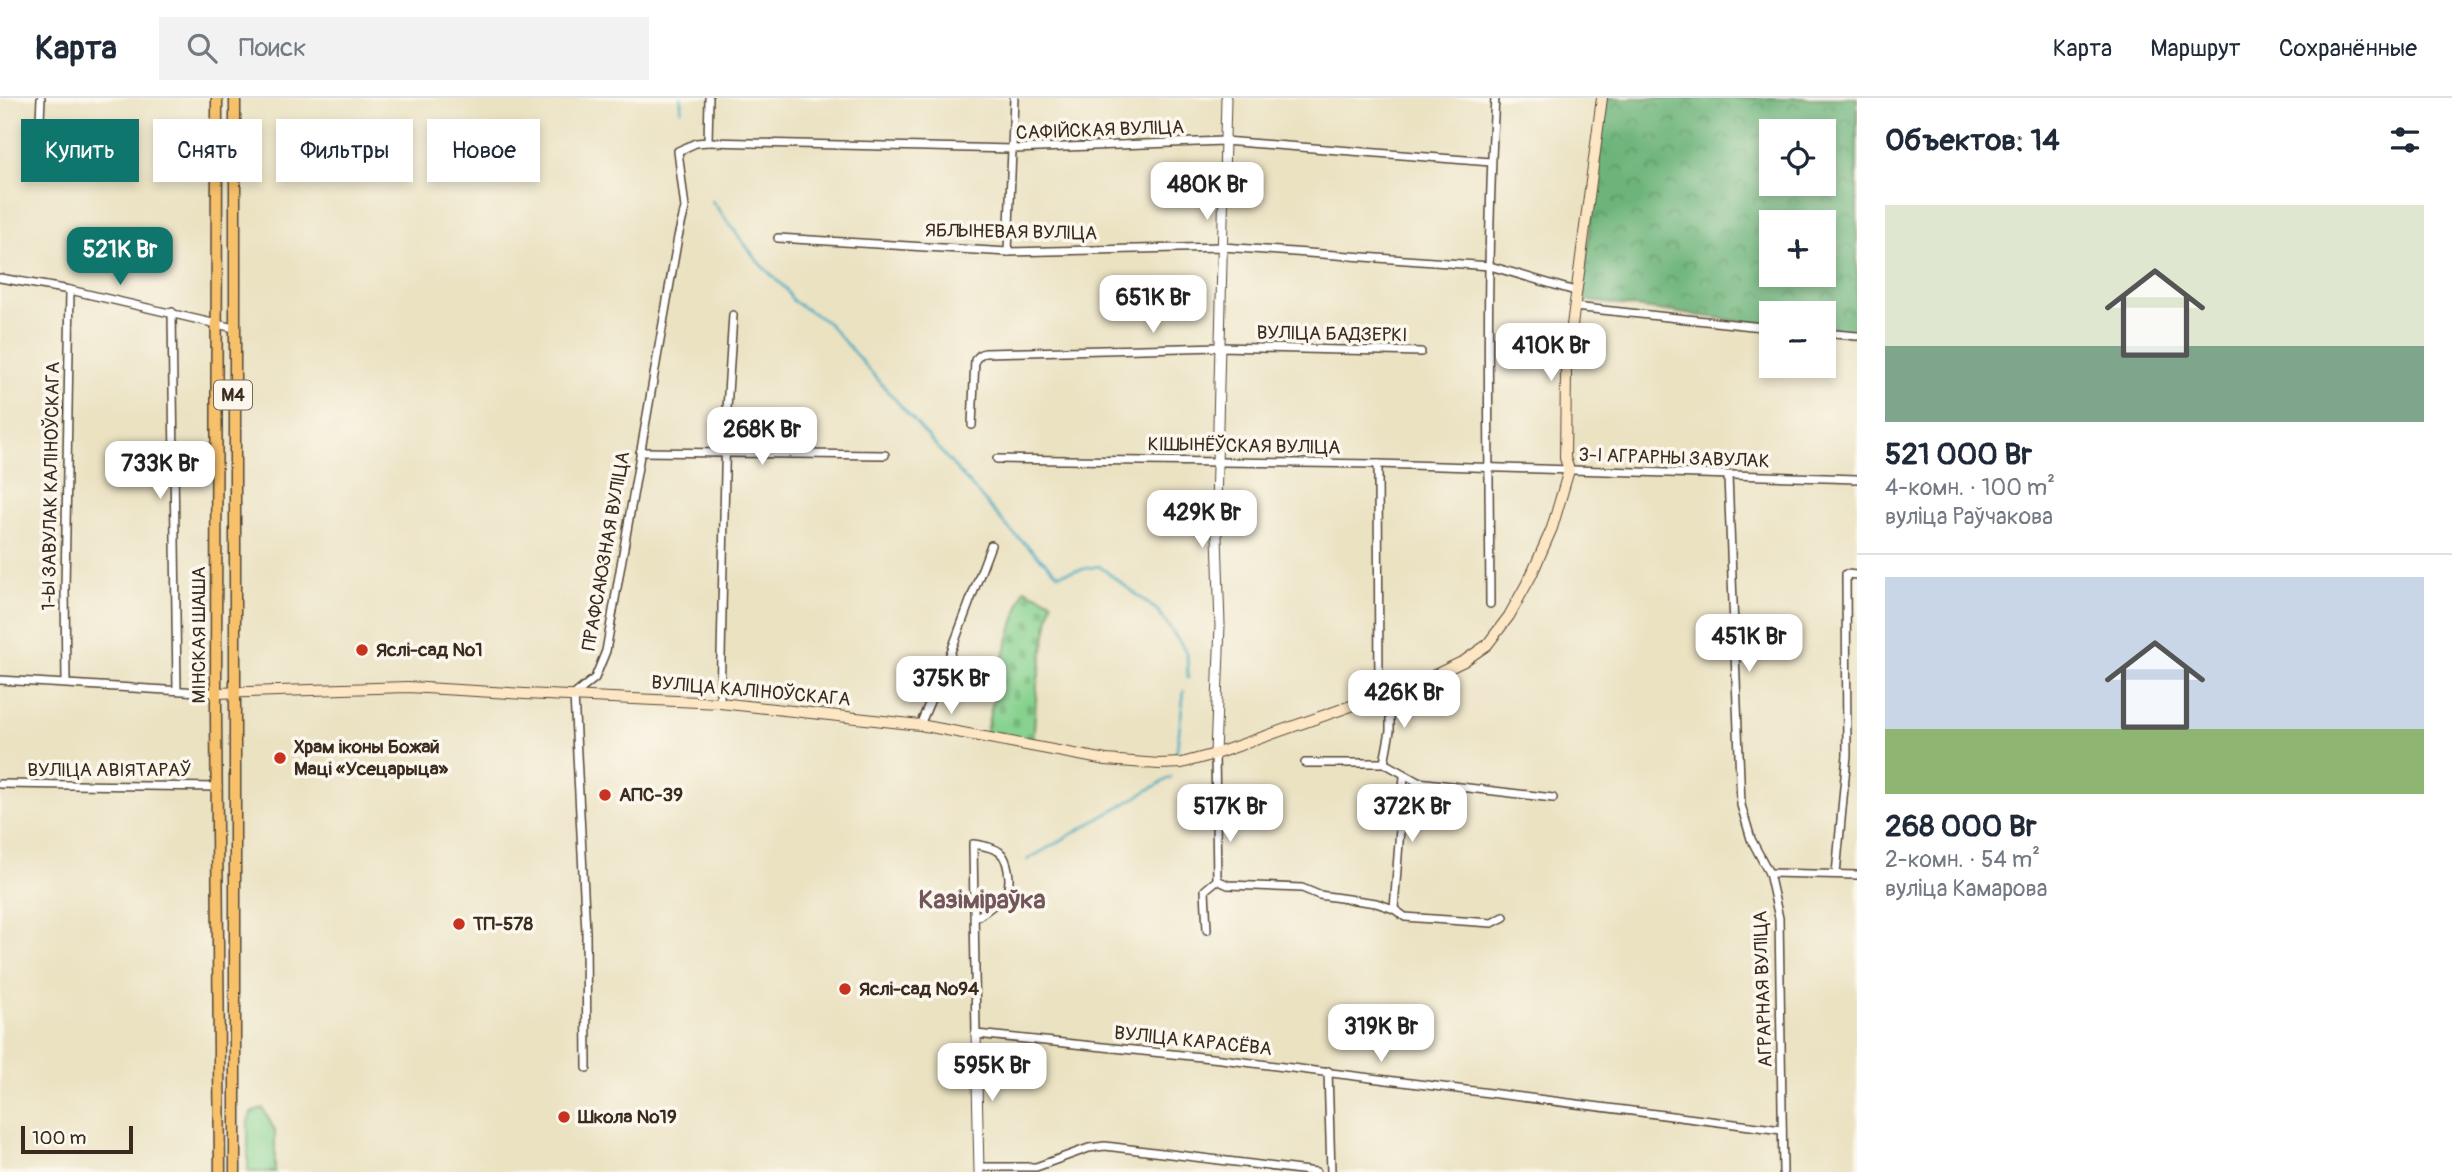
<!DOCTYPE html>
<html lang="ru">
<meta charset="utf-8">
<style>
:root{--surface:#fff;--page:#f2f2f3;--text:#1f2937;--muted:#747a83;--line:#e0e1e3;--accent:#0f766e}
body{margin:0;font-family:Pangolin,sans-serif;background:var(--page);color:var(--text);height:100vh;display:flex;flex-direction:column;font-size:26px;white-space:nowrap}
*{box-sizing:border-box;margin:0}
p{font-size:23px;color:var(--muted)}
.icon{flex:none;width:38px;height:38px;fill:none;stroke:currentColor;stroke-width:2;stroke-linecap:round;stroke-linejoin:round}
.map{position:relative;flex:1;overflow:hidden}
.sheet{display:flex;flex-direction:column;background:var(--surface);width:595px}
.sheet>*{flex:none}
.hud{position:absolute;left:21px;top:21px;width:665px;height:63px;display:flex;gap:14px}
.tools{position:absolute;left:1759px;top:21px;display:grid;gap:14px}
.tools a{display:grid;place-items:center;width:77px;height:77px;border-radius:0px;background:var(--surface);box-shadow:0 4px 10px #0003;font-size:35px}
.scale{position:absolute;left:21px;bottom:18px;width:112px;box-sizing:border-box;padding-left:7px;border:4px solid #3b2a1e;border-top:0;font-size:19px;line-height:24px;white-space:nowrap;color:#3b2a1e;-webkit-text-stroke:5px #fbf7ec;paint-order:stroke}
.price{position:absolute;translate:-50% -60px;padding:0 16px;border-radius:14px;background:#fff;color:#222;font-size:23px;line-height:46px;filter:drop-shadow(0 2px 4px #0008)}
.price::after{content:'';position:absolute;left:50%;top:42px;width:21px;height:16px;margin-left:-10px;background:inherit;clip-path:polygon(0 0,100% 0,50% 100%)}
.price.current{background:var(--accent);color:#fff}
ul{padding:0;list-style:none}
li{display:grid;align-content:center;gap:14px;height:371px;padding:0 28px}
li+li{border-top:2px solid var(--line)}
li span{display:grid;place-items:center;height:217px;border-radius:0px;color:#555}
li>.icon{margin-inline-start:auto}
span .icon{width:126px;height:126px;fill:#fffc;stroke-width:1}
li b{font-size:30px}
h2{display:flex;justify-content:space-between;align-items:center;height:84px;padding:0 28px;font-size:30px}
.chip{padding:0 24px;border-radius:0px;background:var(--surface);box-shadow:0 4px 10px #0003;font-size:24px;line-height:63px}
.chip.current{background:var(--accent);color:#fff}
header{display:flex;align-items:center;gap:42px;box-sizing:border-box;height:98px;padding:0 35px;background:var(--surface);border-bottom:2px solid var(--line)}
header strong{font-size:33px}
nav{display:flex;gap:38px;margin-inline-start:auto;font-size:24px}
.search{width:490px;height:63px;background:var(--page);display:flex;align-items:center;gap:18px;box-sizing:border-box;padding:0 24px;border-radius:0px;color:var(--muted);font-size:26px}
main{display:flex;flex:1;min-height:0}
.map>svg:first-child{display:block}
.grass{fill:#87d28f;stroke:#617e56;stroke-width:2}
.forest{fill:url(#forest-crowns);stroke:#546f4c;stroke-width:2;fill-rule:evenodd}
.cemetery{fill:url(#cemetery-stones);stroke:#617e56;stroke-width:2}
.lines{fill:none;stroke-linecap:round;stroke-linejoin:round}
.stream{stroke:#3ea8bf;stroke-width:2.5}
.minor-casing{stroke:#554637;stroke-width:10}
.tertiary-casing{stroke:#554637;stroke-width:11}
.secondary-casing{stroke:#554637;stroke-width:12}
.primary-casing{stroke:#554637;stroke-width:13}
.minor{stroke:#fff;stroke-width:7}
.tertiary{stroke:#fff;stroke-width:9}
.secondary{stroke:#fce6c4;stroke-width:10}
.primary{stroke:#f7c06b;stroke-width:10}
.poi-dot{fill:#c8321e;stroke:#fbf7ec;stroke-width:2.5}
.labels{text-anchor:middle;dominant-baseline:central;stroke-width:7;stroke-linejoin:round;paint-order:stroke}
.shield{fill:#fbf7ec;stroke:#75685c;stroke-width:2}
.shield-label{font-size:18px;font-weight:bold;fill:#3b2a1e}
.street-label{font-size:19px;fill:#3b2a1e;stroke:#fbf7ec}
.poi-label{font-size:19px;font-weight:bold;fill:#3b2a1e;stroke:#fbf7ec;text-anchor:start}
.district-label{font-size:26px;font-weight:bold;fill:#72565c;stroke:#fbf7ec}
</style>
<header>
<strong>Карта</strong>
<div class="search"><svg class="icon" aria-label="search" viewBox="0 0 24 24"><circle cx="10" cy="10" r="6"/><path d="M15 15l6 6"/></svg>Поиск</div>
<nav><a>Карта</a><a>Маршрут</a><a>Сохранённые</a></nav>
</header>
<main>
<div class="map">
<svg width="1857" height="1074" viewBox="0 0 1857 1074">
<defs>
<pattern id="forest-crowns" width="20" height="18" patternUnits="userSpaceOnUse" patternTransform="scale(1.75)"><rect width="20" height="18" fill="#6db47a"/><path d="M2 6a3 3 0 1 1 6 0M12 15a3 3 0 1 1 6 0" fill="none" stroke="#5b9363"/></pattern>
<pattern id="cemetery-stones" width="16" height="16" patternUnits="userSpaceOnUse" patternTransform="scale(1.75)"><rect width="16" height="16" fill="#87d28f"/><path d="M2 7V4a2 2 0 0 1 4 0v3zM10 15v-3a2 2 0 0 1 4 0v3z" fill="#75b47b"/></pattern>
</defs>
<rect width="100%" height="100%" fill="#fbf7ec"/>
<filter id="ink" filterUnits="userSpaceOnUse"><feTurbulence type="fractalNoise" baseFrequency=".0143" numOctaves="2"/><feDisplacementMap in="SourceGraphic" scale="14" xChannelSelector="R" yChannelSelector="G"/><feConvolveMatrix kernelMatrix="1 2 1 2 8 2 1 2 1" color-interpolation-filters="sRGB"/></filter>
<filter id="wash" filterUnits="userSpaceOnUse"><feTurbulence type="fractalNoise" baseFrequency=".00686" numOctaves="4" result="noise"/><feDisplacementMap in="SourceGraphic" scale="28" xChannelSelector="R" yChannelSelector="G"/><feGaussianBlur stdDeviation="1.57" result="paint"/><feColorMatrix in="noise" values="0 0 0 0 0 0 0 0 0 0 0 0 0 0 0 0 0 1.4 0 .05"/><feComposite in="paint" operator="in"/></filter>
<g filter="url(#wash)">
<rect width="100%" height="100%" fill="#ebe2c2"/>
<polygon class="grass" points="263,1010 275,1033 275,1074 248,1074 248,1024 251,1015"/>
<path class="forest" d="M 1606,0 L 1857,0 L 1857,238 L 1824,233 L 1824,215 L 1771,215 L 1771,227 L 1581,202 ZM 1771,33 L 1824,33 L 1824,86 L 1771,86 ZM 1771,124 L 1824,124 L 1824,177 L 1771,177 Z"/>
<polygon class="cemetery" points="1024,491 1052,503 1037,587 1033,647 985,638 1002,563"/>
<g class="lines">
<g class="stream">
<polyline points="681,0 681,13"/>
<polyline points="712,103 759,165 786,191 793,203 827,224 1011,433 1058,476 1099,468 1158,513 1187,555 1188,580"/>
<polyline points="1176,659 1184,593"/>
<polyline points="1027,762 1171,679"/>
</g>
</g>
</g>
<g filter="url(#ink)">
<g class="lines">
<defs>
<g id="minor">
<polyline points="40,22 41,0"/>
<polyline points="708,44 1013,51 1224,43 1491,64"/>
<polyline points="778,140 1008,154 1222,149 1490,168 1575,193"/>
<polyline points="1008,154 1014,0"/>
<polyline points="0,180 70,192 234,230"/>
<polyline points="1574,209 1771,230"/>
<polyline points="172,214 177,592"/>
<polyline points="1824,235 1857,238"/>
<polyline points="972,327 975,262 981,256 985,255 1220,249 1421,254"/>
<polyline points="640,354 885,357"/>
<polyline points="997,361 1378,366 1857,381"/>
<polyline points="1378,366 1379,598"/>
<polyline points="1728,378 1741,707 1751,741 1769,775 1779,820 1783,1074"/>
<path d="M 1490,506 C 1489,337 1485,168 1495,0"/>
<polyline points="0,582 216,595"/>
<polyline points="66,585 65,491 70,192"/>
<polyline points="720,605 726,327 733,217"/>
<polyline points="920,627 949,559 991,447"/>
<polyline points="1305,665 1384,665 1418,684 1553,700"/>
<polyline points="1384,665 1390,633 1390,596"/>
<polyline points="0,686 218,689"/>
<polyline points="1769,775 1857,777"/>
<polyline points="1836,776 1847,657 1846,476 1857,477"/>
<polyline points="1217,782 1228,787 1302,790 1319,797 1376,805 1394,811 1405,819 1418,820 1492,825 1504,819"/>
<polyline points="1394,811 1404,678"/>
<path d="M 974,821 C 985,814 997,806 1005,796 C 1009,791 1009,786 1009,780 C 1007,753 999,750 973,746 L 976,936 L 1221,961 L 1782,1032"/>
<polyline points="1207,832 1205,792 1217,782 1215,656"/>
<polyline points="587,970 586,834 574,597 595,580 606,553 678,139 685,110 678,53 696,45 708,44 709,0"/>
<polyline points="1328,973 1331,1074"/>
<polyline points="979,1069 1036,1069 1089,1050 1105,1048 1316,1074"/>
</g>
<g id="tertiary">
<polyline points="1215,656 1220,527 1216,409 1226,0"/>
<polyline points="976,936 979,1074"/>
</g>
<polyline id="secondary" points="216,595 408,589 525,596 720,605 920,627 1106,662 1159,666 1182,665 1215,656 1422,583 1464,563 1487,547 1509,518 1531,478 1552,430 1569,372 1565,360 1566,273 1602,0"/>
<g id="primary">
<polyline points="217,0 216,619 220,1074"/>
<polyline points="235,0 235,1074"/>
</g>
</defs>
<use href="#minor" class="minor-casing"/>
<use href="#tertiary" class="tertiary-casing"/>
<use href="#secondary" class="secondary-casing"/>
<use href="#primary" class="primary-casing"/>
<use href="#minor" class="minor"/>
<use href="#tertiary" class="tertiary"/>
<use href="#secondary" class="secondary"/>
<use href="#primary" class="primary"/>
</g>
</g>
<g class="poi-dot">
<circle cx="362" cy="552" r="7"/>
<circle cx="280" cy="660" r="7"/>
<circle cx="605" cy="697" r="7"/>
<circle cx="459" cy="826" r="7"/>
<circle cx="845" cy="891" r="7"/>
<circle cx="564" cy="1019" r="7"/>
</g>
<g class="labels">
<rect class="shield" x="214" y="282.5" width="38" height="29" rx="5"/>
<g class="shield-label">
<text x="233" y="297">М4</text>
</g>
<g class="street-label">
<text transform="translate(1100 32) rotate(-2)">САФІЙСКАЯ ВУЛІЦА</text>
<text transform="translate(1011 134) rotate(1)">ЯБЛЫНЕВАЯ ВУЛІЦА</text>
<text transform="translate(1332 236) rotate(1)">ВУЛІЦА БАДЗЕРКІ</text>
<text transform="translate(1244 348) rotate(1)">КІШЫНЁЎСКАЯ ВУЛІЦА</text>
<text transform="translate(1674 360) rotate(2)">3-І АГРАРНЫ ЗАВУЛАК</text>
<text transform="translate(51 388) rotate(-89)">1-Ы ЗАВУЛАК КАЛІНОЎСКАГА</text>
<text transform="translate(606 453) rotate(-80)">ПРАФСАЮЗНАЯ ВУЛІЦА</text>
<text transform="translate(199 537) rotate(-90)">МІНСКАЯ ШАША</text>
<text transform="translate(751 593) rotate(5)">ВУЛІЦА КАЛІНОЎСКАГА</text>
<text x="109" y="672">ВУЛІЦА АВІЯТАРАЎ</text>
<text transform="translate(1763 891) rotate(-92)">АГРАРНАЯ ВУЛІЦА</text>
<text transform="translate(1193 943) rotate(6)">ВУЛІЦА КАРАСЁВА</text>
</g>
<g class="poi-label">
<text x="376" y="552">Яслі-сад №1</text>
<text x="294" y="649">Храм іконы Божай<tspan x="294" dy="22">Маці «Усецарыца»</tspan></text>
<text x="619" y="697">АПС-39</text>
<text x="473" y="826">ТП-578</text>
<text x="859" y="891">Яслі-сад №94</text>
<text x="578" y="1019">Школа №19</text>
</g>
<g class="district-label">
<text x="982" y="802">Казіміраўка</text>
</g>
</g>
</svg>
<div class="tools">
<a><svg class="icon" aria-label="locate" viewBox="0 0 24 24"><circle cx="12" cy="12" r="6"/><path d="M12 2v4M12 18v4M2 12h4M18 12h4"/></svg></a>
<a>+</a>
<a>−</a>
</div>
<div class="scale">100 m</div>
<b class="price" style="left:1207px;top:124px">480K Br</b>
<b class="price current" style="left:120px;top:189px">521K Br</b>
<b class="price" style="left:1153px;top:237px">651K Br</b>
<b class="price" style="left:1551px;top:285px">410K Br</b>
<b class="price" style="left:762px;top:369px">268K Br</b>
<b class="price" style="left:160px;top:403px">733K Br</b>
<b class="price" style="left:1202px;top:452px">429K Br</b>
<b class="price" style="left:1749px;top:576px">451K Br</b>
<b class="price" style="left:951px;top:618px">375K Br</b>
<b class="price" style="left:1404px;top:632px">426K Br</b>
<b class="price" style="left:1230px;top:746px">517K Br</b>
<b class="price" style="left:1412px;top:746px">372K Br</b>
<b class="price" style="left:1381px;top:966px">319K Br</b>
<b class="price" style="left:992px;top:1005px">595K Br</b>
<div class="hud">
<a class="chip current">Купить</a>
<a class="chip">Снять</a>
<a class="chip">Фильтры</a>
<a class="chip">Новое</a>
</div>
</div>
<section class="sheet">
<h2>Объектов: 14<svg class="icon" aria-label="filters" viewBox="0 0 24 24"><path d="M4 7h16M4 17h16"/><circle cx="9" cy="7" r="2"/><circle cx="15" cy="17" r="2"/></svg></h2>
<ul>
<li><span style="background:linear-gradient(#dfe7d0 65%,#7fa58c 0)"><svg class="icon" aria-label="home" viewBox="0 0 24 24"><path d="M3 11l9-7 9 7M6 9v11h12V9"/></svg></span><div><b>521 000 Br</b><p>4-комн. · 100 m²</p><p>вуліца Раўчакова</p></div></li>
<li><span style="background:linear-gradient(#c9d6e8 70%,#8fb573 0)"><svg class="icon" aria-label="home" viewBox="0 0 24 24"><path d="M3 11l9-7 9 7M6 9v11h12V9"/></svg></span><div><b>268 000 Br</b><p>2-комн. · 54 m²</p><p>вуліца Камарова</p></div></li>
</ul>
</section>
</main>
